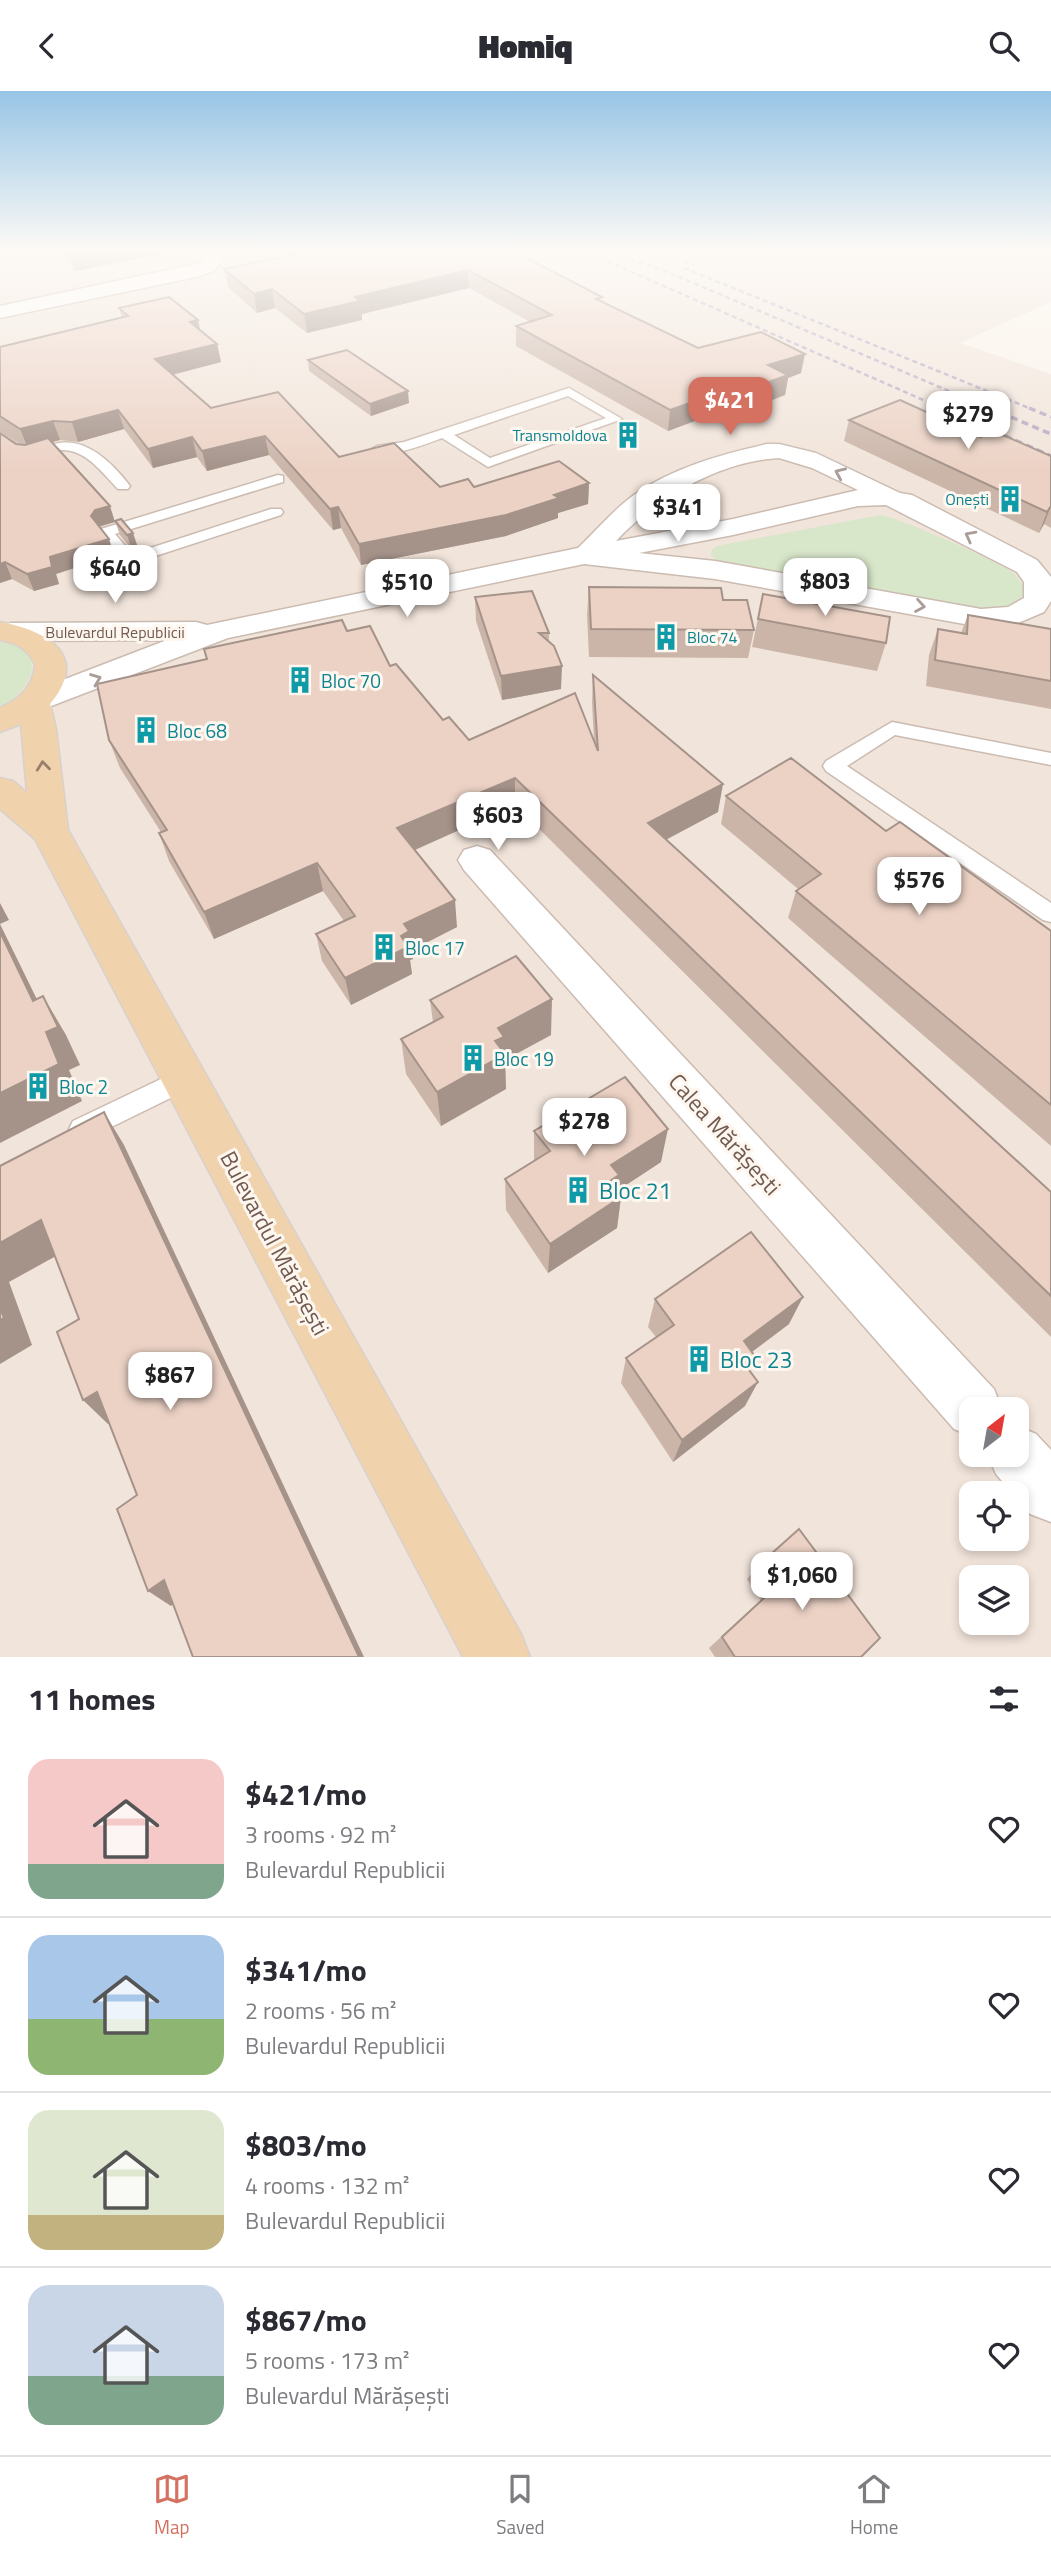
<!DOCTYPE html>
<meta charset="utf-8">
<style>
:root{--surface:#fff;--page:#f2f2f3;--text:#2b2b33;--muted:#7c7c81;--line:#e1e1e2;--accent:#d47160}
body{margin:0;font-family:"Titillium Web",sans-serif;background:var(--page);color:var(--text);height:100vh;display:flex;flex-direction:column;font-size:26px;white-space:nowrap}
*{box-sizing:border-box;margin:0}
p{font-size:23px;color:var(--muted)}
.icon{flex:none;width:38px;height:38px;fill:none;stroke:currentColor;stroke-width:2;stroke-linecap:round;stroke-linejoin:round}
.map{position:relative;height:1566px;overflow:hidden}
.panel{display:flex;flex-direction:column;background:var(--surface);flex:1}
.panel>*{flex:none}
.needle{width:46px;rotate:31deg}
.fabs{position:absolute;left:959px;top:1306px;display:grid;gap:14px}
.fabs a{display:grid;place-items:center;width:70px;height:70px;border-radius:14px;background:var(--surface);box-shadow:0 4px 10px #0003;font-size:35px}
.price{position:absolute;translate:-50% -60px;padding:0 16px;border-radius:14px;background:#fff;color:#222;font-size:23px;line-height:46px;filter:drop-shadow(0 2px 4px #0008)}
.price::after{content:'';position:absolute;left:50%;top:42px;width:21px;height:16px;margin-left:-10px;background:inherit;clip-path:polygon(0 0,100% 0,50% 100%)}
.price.active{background:var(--accent);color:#fff}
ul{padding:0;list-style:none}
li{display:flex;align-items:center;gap:21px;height:175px;padding:0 28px}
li+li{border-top:2px solid var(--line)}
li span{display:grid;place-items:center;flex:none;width:196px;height:140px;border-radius:21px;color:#555}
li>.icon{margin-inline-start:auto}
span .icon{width:84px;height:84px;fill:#fffc;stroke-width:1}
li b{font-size:30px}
h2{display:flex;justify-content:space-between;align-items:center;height:84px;padding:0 28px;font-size:30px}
header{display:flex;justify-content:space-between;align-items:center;height:91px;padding:0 28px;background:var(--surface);font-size:32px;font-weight:800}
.menu{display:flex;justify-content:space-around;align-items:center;height:98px;border-top:2px solid var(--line);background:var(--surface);font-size:19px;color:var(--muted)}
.menu a{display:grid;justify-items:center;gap:4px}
.menu .active{color:var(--accent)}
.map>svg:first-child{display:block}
.residential{fill:#f1e4da;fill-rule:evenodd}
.green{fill:#d8e6ca}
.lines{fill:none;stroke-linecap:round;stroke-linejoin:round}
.lane-casing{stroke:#cbbbb1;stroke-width:3}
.street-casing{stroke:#cbbbb1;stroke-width:3}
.primary-casing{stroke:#d8d1ce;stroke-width:3}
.lane{fill:#fff;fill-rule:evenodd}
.street{fill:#fff;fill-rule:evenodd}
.primary{fill:#f0d2ac;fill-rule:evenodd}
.rail-far1{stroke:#b5a9c3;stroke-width:2.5;stroke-dasharray:5 3.5;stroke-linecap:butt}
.rail{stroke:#b5a9c3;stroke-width:3.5;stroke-dasharray:7 4.5;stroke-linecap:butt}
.wall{fill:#cbb5a9}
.shaded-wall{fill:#a5938a}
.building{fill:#ecd2c5;stroke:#a5938a;stroke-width:2}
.oneway{stroke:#aa9c97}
.oneway2{stroke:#987e6c}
.labels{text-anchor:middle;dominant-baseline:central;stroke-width:6;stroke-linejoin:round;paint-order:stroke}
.far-culture-label{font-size:16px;fill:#0d838f;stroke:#fdf7f0;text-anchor:end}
.far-street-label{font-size:16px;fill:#725a51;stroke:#fdf7f0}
.culture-label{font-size:19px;fill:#0d838f;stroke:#fdf7f0;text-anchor:start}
.near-street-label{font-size:23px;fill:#725a51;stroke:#fdf7f0}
.near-culture-label{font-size:23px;fill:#0d838f;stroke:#fdf7f0;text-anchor:start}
</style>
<header><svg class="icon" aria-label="back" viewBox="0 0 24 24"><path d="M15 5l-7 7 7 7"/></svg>Homiq<svg class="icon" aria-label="search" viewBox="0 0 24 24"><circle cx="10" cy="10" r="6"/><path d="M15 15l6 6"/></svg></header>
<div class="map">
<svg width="1051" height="1566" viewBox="0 0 1051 1566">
<rect width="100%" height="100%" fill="#faf3ea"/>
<path class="residential" d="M 0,160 L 1051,160 L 1051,211 L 960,252 L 1051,283 L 1051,1566 L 0,1566 ZM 971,1318 L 1017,1318 L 1017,1363 L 971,1363 ZM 971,1402 L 1017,1402 L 1017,1447 L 971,1447 ZM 971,1486 L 1017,1486 L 1017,1531 L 971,1531 Z"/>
<g class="green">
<path d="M 880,424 C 898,426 1001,471 1014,483 C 1020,488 1027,499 1024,507 C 1019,517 1005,519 996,522 L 719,471 L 711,464 L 711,460 L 717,455 Z"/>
<path d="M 0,551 C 51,557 33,599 0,617 Z"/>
</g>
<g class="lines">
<defs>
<g id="lane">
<path d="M 569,297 L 622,328 L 488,376 L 442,347 C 426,353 384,370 370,359 L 377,355 L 404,351 ZM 568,305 L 606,327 L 490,367 L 454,344 Z"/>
<path d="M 0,341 L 27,360 C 38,358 49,353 60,352 C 89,348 114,374 130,395 L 128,398 L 118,398 C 105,385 90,364 71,360 C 37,353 39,386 0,351 Z"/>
<polygon points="278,384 283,385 283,391 115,443 132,463 271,418 281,418 283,421 281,424 134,472 124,472 99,441 101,438"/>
<polygon points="892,631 1051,662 1051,674 895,644 847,675 1051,812 1051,831 1043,829 826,680 823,675 826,670"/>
<polygon points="186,976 195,979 198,987 195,995 91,1046 82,1050 73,1046 69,1038 73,1030"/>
</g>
<g id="street">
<polygon points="199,160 217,160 223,169 214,180 196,186 0,227 0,215 200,172 204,168"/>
<path d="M 767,353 L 779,353 L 816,362 L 900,402 L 912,404 L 1037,469 L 1051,486 L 1051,510 L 1044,521 L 1018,532 L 981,536 L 715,488 L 584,473 L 228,547 L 33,622 L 21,619 L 17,612 L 21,605 L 167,549 L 11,550 L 0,547 L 0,535 L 11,532 L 196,531 L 207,534 L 578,457 C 597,439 613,419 634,404 C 672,377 722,363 767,353 ZM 779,367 L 812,377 L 858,399 L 733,428 L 616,450 C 656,407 720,370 779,367 ZM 886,414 L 1017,481 L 1024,491 L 1024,507 L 1008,516 L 981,518 L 715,470 L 639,462 L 733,444 L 858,415 Z"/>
<polygon points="477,755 490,759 994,1298 1002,1318 971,1318 971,1345 954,1338 464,779 458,769 464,759"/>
<polygon points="1017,1335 1036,1343 1051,1359 1051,1431 1030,1423 1017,1407 1017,1402 1012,1402 996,1383 987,1363 1017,1363"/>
</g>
<path id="primary" d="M 0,531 C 46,539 91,564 50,613 L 56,638 L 68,739 L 521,1543 L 530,1566 L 463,1566 L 35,748 L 0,718 L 0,687 L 13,690 L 27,702 L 21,633 L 0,641 L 0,617 C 19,608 33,596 35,574 C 29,558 16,552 0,549 Z"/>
</defs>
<use href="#lane" class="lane-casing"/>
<use href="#street" class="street-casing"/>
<use href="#primary" class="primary-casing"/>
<use href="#lane" class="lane"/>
<use href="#street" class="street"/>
<use href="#primary" class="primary"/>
<g class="rail-far1">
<polyline points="584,160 946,319"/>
<polyline points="642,160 694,174"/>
<polyline points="606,161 665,180 994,319"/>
<polyline points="684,177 1034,319"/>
</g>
<g class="rail">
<polyline points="942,317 1051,365"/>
<polyline points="990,317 1051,343"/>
<polyline points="1029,317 1051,326"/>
</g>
</g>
<g class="wall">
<polygon points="58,160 171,160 171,161 75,180"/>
<polygon points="281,160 513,160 602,211 698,257 801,282 788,287 785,304 724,327 716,322 668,340 516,255 516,235 530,231 469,197 362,223 362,229 307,242 275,217 257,222 228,196 224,178 289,164"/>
<polygon points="119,217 200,239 217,253 221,271 173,284 211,317 339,366 440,396 474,396 589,392 588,413 558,422 558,427 506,445 361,474 341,437 333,439 269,364 207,380 197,366 153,377 124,338 78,351 60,349 52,351 115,431 100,436 109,448 114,464 56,483 59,493 34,500 12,488 0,492 16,353 22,354 0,340 0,256 122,227"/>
<polygon points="308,269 409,312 371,325 309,280"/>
<polygon points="849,329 981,346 1051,365 1051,437 1044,433 1039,442 844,350"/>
<polygon points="121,428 133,442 138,457 132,459 120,444 115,430"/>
<polygon points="589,496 723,509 754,539 748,567 589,566 587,524"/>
<polygon points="763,503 886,552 877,580 752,556"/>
<polygon points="475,506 549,542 549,550 561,598 502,609 476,530"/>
<polygon points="968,524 1051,538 1051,618 926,595 929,564 938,538 961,542"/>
<polygon points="347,540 390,575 443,629 469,649 594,650 592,612 593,584 718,721 666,748 1051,1101 1051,1246 515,714 415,759 457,836 412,859 413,868 410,869 412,883 351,914 322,870 316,843 344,830 323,800 214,848 169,770 159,742 161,741 120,677 109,649"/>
<polygon points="726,705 886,740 1051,840 1051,1055 788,827 796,800 798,798 721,733"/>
<polygon points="430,909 551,944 505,969 506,998 441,1035 406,983 401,948 433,931"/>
<polygon points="534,1040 661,1071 617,1100 621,1106 617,1137 548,1182 506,1119 505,1088 534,1070"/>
<polygon points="655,1208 789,1233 752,1261 748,1276 745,1315 673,1371 621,1292 626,1267 656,1246 648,1236"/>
<polygon points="761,1472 861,1566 715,1566 709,1557 761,1509 747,1488"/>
</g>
<g class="shaded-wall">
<polygon points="69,160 171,160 171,161 75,180"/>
<polygon points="468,179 469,197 362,223 362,229 307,242 304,223 355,206"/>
<polygon points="272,198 275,217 257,222 254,203"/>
<polygon points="198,229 202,247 190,231"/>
<polygon points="217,253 221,271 159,287 155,268"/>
<polygon points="805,263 801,282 788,287 785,304 724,327 727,306 768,274"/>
<polygon points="408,300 409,312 371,325 370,313"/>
<polygon points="718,302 716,322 668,340 670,319"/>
<polygon points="118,319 124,338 78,351 72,331"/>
<polygon points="53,330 60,349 28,357 20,338"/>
<polygon points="265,345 269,364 207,380 202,360"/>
<polygon points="192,346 197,366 153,377 148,358"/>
<polygon points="589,392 588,413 558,422 558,427 506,445 361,474 359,453 554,404"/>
<polygon points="110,415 115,431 100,435 96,441 91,425 95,419"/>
<polygon points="1051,415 1044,433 1039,442 1047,421"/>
<polygon points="338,416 341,437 333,439 330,418"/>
<polygon points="133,442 138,457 132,459 127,444"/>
<polygon points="109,448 114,464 56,483 59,493 34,500 27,483 50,466"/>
<polygon points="5,471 12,488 0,492 0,473"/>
<polygon points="562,575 561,598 502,609 501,585"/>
<polygon points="515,687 515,714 401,765 397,737"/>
<polygon points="723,693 718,721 645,760 648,732"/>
<polygon points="317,772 323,800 214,848 204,821"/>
<polygon points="455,809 457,836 412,859 413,868 410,869 412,883 351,914 345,887 401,845 404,833"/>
<polygon points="0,812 9,829 0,833 50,935 43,905 66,944 80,974 69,979 82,1010 0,1052 0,1002 33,910 0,841"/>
<polygon points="552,908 551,944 505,969 506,998 441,1035 437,1001 495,950 498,937"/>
<polygon points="104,1021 124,1054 364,1566 359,1566"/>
<polygon points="668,1038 661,1071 617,1100 621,1106 617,1137 548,1182 550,1153 611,1074"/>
<polygon points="41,1129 65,1160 9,1191 32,1254 0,1273 0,1152"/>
<polygon points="803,1206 789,1233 732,1276 744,1250"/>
<polygon points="754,1264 741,1289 743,1271"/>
<polygon points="758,1291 745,1315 673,1371 682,1349"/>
<polygon points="97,1301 121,1325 108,1333 83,1309"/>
<polygon points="164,1489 186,1504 171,1515 148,1500"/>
</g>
<g class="building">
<polygon points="309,160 513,160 602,206 596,208 698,257 761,241 805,263 768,274 788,284 727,306 718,302 670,319 516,235 552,224 468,179 355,206 360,210 304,223 272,198 254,203 224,178"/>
<polygon points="169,206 198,229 190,231 217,253 155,268 211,317 278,301 339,366 394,352 440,396 468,388 474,396 559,370 589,392 554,404 559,407 506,424 359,453 338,416 330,418 265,345 202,360 192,346 148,358 118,319 72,331 53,330 20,338 0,325 0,256 128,225 119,217"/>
<polygon points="347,259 408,300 370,313 308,269"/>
<polygon points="900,309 981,346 989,338 1051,365 1051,415 1047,421 849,329"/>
<polygon points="0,342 16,353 25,354 48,347 110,415 95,419 91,425 109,448 50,466 52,476 27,483 5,471 0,473"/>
<polygon points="121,428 133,442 127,444 115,430"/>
<polygon points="589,496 721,497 723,509 747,509 754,539 591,538"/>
<polygon points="532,500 549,542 539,542 554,555 562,575 501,585 475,506"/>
<polygon points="763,503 890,526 886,552 758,528"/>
<polygon points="968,524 1051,538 1051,590 935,569 938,538 967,543"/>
<polygon points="342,529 347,540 370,535 390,575 396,573 443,629 449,626 469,649 575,602 598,660 593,584 723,693 648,732 1051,1101 1051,1205 515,687 397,737 455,809 404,833 409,840 401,845 408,856 345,887 316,843 355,825 317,772 204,821 159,742 167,739 109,649 97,593 207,568 204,558"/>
<polygon points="791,667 886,740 900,731 1051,840 1051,1014 796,800 821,783 726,705"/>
<polygon points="0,841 33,910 43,905 58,936 46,941 59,973 0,1002"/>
<polygon points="516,865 552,908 498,937 504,946 495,950 505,963 437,1001 401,948 443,926 430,909"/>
<polygon points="625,986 668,1038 611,1074 619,1084 610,1090 621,1106 550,1153 505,1088 550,1060 534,1040"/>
<polygon points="104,1021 359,1566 193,1566 164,1489 148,1500 117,1418 137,1404 97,1301 83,1309 57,1241 79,1228 41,1129 0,1152 0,1075"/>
<polygon points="751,1141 803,1206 744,1250 754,1264 743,1271 758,1291 682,1349 626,1267 674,1234 655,1208"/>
<polygon points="0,1217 4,1227 0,1229"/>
<polygon points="799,1438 880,1547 861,1566 735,1566 722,1546 777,1495 761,1472"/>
</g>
<defs><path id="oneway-chevron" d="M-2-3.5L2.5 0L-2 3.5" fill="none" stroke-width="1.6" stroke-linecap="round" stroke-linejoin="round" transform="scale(1.75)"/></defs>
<g class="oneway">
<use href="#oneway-chevron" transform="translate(840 382) rotate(-156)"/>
<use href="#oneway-chevron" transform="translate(970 445) rotate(-152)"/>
<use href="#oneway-chevron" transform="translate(920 515) rotate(10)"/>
<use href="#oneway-chevron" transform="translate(96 588) rotate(-21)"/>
</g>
<use class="oneway2" href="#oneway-chevron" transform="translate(43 675) rotate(-96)"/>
<linearGradient id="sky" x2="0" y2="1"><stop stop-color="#98c5e6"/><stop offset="0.42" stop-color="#fdfaf6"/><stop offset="1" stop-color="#fdfaf6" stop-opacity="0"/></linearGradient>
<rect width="1051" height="379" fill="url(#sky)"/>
<defs>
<symbol id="building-bare" viewBox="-9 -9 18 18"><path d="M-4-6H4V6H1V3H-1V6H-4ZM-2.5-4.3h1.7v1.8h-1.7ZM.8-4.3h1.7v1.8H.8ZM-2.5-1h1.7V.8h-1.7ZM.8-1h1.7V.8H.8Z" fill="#0f9aa8" stroke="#fdf7f0" stroke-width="2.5" paint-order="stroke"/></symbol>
</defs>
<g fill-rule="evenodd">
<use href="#building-bare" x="609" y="325" width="38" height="38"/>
<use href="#building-bare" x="991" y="389" width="38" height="38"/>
<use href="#building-bare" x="647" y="527" width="38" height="38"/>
<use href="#building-bare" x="281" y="570" width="38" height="38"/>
<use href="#building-bare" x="127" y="620" width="38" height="38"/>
<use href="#building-bare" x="365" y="837" width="38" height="38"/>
<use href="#building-bare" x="454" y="948" width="38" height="38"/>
<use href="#building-bare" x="19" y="976" width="38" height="38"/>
<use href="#building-bare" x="559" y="1080" width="38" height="38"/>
<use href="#building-bare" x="680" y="1249" width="38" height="38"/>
</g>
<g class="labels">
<g class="far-culture-label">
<text x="607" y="344">Transmoldova</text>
<text x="989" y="408">Onești</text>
<text x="687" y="546" text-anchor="start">Bloc 74</text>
</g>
<g class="far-street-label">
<text x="115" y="541">Bulevardul Republicii</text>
</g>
<g class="culture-label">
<text x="321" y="589">Bloc 70</text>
<text x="167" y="639">Bloc 68</text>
<text x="405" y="856">Bloc 17</text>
<text x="494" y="967">Bloc 19</text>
<text x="59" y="995">Bloc 2</text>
</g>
<g class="near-street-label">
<text transform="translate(725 1043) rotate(48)">Calea Mărășești</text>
<text transform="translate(275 1152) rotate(62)">Bulevardul Mărășești</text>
</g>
<g class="near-culture-label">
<text x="599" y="1099">Bloc 21</text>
<text x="720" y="1268">Bloc 23</text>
</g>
</g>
</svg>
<div class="fabs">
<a><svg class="needle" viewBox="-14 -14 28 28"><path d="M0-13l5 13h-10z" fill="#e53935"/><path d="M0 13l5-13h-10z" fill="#7c7c81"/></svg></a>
<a><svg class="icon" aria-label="locate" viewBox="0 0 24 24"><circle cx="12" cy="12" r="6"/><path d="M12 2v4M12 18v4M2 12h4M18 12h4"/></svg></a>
<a><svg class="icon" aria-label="layers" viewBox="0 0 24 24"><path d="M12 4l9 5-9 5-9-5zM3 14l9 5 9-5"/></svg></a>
</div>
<b class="price active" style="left:730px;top:346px">$421</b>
<b class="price" style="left:968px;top:360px">$279</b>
<b class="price" style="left:678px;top:453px">$341</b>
<b class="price" style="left:115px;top:514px">$640</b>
<b class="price" style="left:825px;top:527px">$803</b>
<b class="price" style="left:407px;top:528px">$510</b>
<b class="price" style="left:498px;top:761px">$603</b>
<b class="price" style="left:919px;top:826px">$576</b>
<b class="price" style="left:584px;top:1067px">$278</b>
<b class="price" style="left:170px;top:1321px">$867</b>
<b class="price" style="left:802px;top:1521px">$1,060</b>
</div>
<section class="panel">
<h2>11 homes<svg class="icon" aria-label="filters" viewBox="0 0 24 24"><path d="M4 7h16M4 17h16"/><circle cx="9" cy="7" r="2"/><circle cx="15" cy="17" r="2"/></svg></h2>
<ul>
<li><span style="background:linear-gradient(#f6c9c9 75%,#7fa58c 0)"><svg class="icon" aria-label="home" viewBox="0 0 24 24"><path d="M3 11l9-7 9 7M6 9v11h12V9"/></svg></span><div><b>$421/mo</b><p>3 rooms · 92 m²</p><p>Bulevardul Republicii</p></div><svg class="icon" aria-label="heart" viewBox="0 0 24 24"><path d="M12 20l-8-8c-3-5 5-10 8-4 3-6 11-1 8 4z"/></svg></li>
<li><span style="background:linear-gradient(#a9c7e8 60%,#8fb573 0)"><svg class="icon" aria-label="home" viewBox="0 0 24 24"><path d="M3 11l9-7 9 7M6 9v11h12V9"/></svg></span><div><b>$341/mo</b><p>2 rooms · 56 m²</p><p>Bulevardul Republicii</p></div><svg class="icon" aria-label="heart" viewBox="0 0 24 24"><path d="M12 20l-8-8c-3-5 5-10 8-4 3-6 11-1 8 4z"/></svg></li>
<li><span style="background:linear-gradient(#dfe7d0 75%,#c2b280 0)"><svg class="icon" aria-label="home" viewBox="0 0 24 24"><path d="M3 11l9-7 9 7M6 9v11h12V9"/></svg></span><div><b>$803/mo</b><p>4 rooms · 132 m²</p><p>Bulevardul Republicii</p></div><svg class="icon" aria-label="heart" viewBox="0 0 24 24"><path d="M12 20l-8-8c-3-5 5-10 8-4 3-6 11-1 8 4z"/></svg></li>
<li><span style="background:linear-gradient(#c9d6e8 65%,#7fa58c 0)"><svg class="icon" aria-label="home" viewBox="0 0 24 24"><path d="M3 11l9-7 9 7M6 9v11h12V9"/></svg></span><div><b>$867/mo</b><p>5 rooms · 173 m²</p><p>Bulevardul Mărășești</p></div><svg class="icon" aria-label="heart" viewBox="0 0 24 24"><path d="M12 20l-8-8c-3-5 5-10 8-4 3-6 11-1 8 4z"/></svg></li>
</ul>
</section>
<nav class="menu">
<a class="active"><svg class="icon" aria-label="map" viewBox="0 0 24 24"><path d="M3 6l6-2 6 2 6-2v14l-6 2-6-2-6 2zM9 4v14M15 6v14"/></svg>Map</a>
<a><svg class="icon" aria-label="saved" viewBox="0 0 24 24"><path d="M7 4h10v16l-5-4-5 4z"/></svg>Saved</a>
<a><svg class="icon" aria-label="home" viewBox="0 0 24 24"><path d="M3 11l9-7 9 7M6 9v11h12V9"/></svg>Home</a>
</nav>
